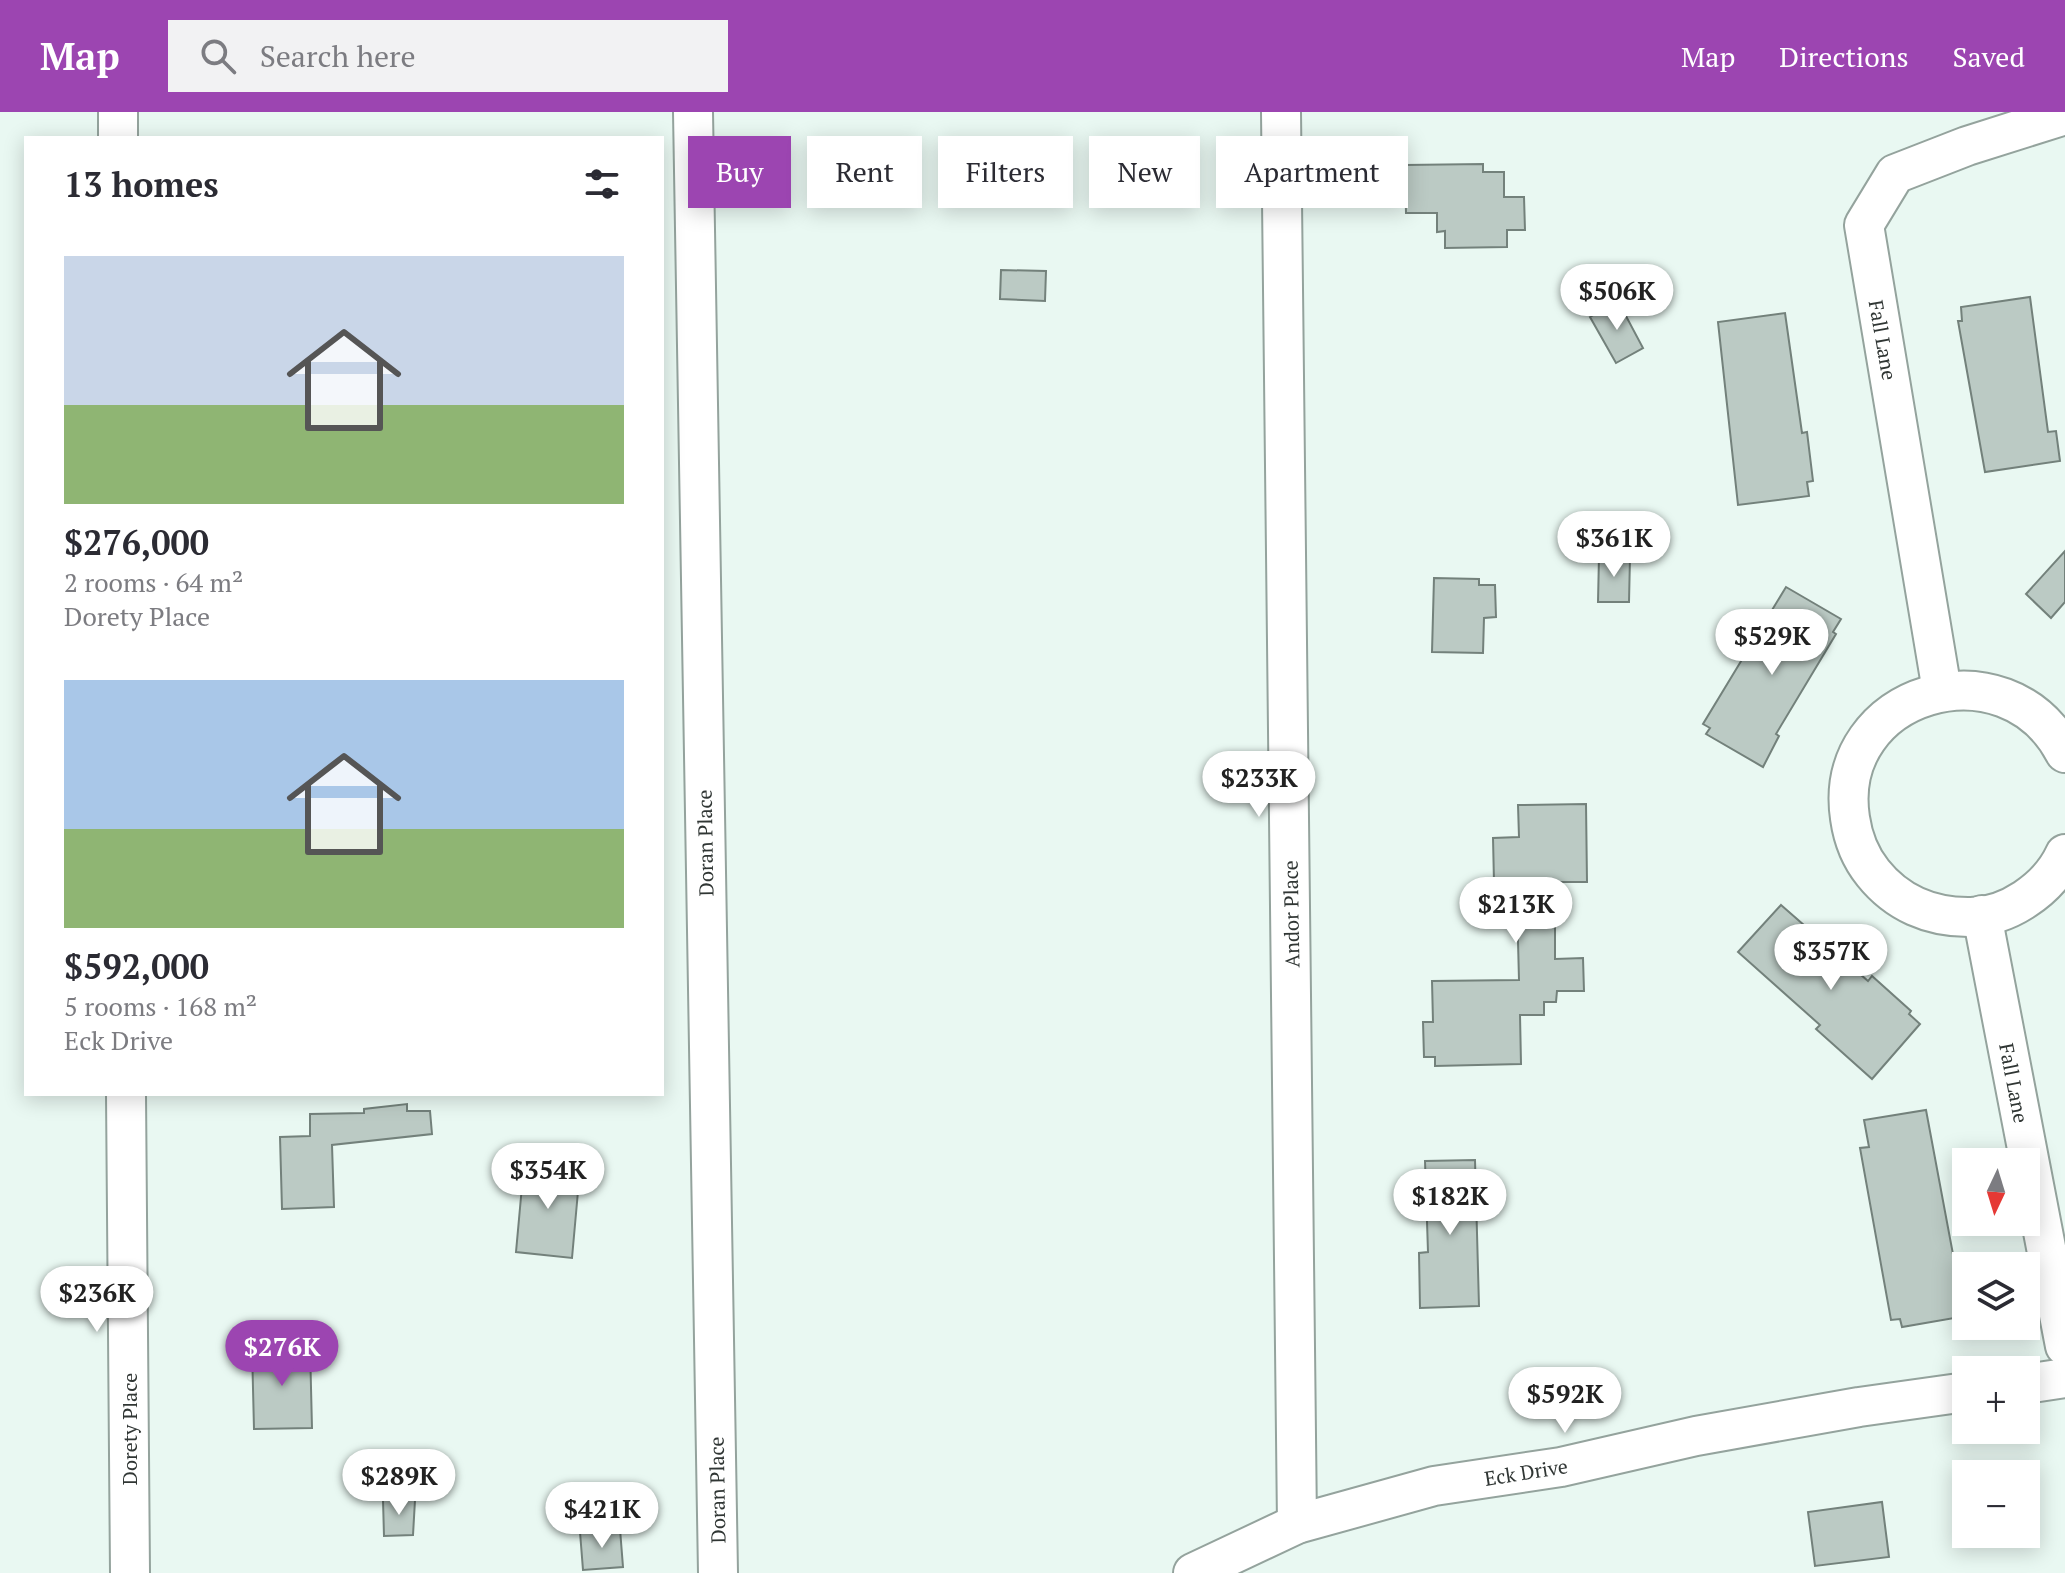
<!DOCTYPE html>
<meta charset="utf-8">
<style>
:root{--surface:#fff;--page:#f2f2f3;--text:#2b2b33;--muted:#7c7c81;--accent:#9c45b1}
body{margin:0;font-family:"PT Serif",serif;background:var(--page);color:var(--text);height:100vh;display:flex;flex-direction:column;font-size:30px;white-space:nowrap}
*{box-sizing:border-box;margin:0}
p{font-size:26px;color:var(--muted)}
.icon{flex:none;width:44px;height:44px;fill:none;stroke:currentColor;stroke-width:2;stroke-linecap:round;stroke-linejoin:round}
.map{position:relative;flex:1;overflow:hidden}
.side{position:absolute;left:24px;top:24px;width:640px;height:960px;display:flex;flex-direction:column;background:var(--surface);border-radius:0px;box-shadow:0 4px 20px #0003}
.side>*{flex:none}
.hud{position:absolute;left:688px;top:24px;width:760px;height:72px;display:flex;gap:16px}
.needle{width:52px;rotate:184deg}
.buttons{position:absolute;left:1952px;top:1036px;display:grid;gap:16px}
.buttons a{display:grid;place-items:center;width:88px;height:88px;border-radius:0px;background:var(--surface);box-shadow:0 4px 20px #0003;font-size:40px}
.price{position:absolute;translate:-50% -68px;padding:0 18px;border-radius:28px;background:#fff;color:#222;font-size:26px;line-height:52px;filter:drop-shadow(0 2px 4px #0008)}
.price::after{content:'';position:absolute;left:50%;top:48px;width:24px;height:18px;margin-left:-12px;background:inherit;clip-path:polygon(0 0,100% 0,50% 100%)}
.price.on{background:var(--accent);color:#fff}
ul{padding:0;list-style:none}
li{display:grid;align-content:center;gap:16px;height:424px;padding:0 40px}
li span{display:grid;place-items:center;height:248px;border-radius:0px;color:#555}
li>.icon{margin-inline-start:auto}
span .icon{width:144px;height:144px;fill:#fffc;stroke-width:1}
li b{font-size:34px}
h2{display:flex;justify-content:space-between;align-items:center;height:96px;padding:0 40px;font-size:34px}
.tag{padding:0 28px;border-radius:0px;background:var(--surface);box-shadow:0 4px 20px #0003;font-size:28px;line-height:72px}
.tag.on{background:var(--accent);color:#fff}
header{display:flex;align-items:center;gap:48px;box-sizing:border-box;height:112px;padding:0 40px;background:var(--accent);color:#fff}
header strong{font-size:38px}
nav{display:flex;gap:44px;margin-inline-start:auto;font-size:28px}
.search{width:560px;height:72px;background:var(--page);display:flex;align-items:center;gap:20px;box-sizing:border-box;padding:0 28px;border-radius:0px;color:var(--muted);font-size:30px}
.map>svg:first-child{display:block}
.building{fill:#bbcac4;stroke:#73817b;stroke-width:2}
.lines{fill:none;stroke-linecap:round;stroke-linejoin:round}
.street-casing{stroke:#94a39d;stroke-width:42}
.street{stroke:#fff;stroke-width:38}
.labels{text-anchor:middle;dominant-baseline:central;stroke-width:6;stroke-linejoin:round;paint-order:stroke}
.street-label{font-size:20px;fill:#303634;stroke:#fff}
</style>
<header>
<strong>Map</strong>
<div class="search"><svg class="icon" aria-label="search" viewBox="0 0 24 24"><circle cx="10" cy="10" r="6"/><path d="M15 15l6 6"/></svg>Search here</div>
<nav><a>Map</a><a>Directions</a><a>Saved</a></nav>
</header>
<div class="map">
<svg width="2065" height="1461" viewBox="0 0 2065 1461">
<rect width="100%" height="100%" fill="#e9f8f2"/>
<g class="building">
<polygon points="1483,52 1483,60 1504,60 1504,85 1524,85 1525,118 1507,118 1507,135 1445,136 1445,119 1437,120 1437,101 1406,101 1405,53"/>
<polygon points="1001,158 1046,159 1045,189 1000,187"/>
<polygon points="2030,185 2048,320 2056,319 2060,349 1985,360 1958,209 1962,209 1961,195"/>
<polygon points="1618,189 1643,236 1616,251 1590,205"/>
<polygon points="1785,201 1802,321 1807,320 1813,369 1807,370 1809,384 1738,393 1718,210"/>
<polygon points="2065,439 2065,490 2051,506 2026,482"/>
<polygon points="1599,444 1630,445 1629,490 1598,490"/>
<polygon points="1434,466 1479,467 1479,473 1495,473 1496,505 1484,506 1483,541 1432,540"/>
<polygon points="1786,475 1841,507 1833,520 1836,522 1776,622 1779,624 1763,655 1706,622 1710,616 1703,612"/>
<polygon points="1586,692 1587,770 1555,770 1555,847 1583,846 1584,879 1557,879 1556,890 1544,890 1544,903 1520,903 1521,952 1435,954 1435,945 1424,945 1423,910 1433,910 1432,869 1519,868 1517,791 1512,791 1512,770 1494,770 1493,726 1519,725 1518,693"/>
<polygon points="1781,793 1868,869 1872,864 1911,899 1909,902 1920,912 1872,967 1816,917 1820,913 1738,840"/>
<polygon points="407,992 407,999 430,999 432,1022 332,1033 334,1095 282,1097 280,1025 310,1024 310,1002 364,1001 364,997"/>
<polygon points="1926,998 1958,1169 1966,1167 1966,1204 1902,1215 1900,1207 1891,1208 1860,1036 1869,1035 1864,1008"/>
<polygon points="1475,1048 1479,1194 1420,1196 1419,1141 1428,1140 1425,1049"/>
<polygon points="524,1052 580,1057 572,1146 516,1140"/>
<polygon points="310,1235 312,1316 254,1317 252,1236"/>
<polygon points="383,1388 415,1388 413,1423 384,1424"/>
<polygon points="1882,1390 1889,1445 1815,1454 1808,1400"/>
<polygon points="620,1417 623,1455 583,1458 580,1420"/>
</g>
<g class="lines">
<defs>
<g id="street">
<polyline points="118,0 118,26"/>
<polyline points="693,0 718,1461"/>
<polyline points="1281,0 1297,1412"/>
<polyline points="1942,579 1864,113 1895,62 1967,34 2065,3"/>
<path d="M 2065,641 C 2006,528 1831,580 1850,706 C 1853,727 1860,745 1873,761 C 1897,791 1930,805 1968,805 C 2007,806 2049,777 2065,742"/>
<polyline points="1982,803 2065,1234"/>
<polyline points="126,982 130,1461"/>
<polyline points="2026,1272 2065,1266"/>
<polyline points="1193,1461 1297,1412 1434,1374 1561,1355 1696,1324 1859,1295 1966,1280"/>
</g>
</defs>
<use href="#street" class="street-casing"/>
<use href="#street" class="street"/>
</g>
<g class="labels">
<g class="street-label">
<text transform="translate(1883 228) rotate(80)">Fall Lane</text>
<text transform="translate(705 731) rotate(-91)">Doran Place</text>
<text transform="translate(1291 802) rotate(-91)">Andor Place</text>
<text transform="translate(2014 971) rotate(79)">Fall Lane</text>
<text transform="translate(129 1317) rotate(-90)">Dorety Place</text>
<text transform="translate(1526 1360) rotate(-9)">Eck Drive</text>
<text transform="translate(717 1378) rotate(-91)">Doran Place</text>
</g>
</g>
</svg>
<div class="buttons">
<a><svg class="needle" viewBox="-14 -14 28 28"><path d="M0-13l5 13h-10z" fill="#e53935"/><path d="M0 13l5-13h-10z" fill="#7c7c81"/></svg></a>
<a><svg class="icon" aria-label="layers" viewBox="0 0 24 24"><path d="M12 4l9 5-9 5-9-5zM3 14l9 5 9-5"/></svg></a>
<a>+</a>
<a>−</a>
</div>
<b class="price" style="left:1617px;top:220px">$506K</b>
<b class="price" style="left:1614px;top:467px">$361K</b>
<b class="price" style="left:1772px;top:565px">$529K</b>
<b class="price" style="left:1259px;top:707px">$233K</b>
<b class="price" style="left:1516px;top:833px">$213K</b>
<b class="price" style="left:1831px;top:880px">$357K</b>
<b class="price" style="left:548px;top:1099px">$354K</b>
<b class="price" style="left:1450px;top:1125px">$182K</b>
<b class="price" style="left:97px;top:1222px">$236K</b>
<b class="price on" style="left:282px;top:1276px">$276K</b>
<b class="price" style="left:1565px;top:1323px">$592K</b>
<b class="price" style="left:399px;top:1405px">$289K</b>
<b class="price" style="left:602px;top:1438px">$421K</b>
<div class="hud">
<a class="tag on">Buy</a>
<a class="tag">Rent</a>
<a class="tag">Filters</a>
<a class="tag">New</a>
<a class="tag">Apartment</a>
</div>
<section class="side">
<h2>13 homes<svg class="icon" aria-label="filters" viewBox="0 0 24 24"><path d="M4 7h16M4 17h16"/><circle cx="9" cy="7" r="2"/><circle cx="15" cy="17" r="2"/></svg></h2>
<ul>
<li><span style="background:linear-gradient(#c9d6e8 60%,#8fb573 0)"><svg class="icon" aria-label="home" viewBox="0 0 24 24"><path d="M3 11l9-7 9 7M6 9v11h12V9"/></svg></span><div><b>$276,000</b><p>2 rooms · 64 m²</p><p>Dorety Place</p></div></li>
<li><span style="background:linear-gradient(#a9c7e8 60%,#8fb573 0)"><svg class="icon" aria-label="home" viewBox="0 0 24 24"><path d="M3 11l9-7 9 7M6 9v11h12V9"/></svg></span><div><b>$592,000</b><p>5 rooms · 168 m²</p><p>Eck Drive</p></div></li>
</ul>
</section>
</div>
